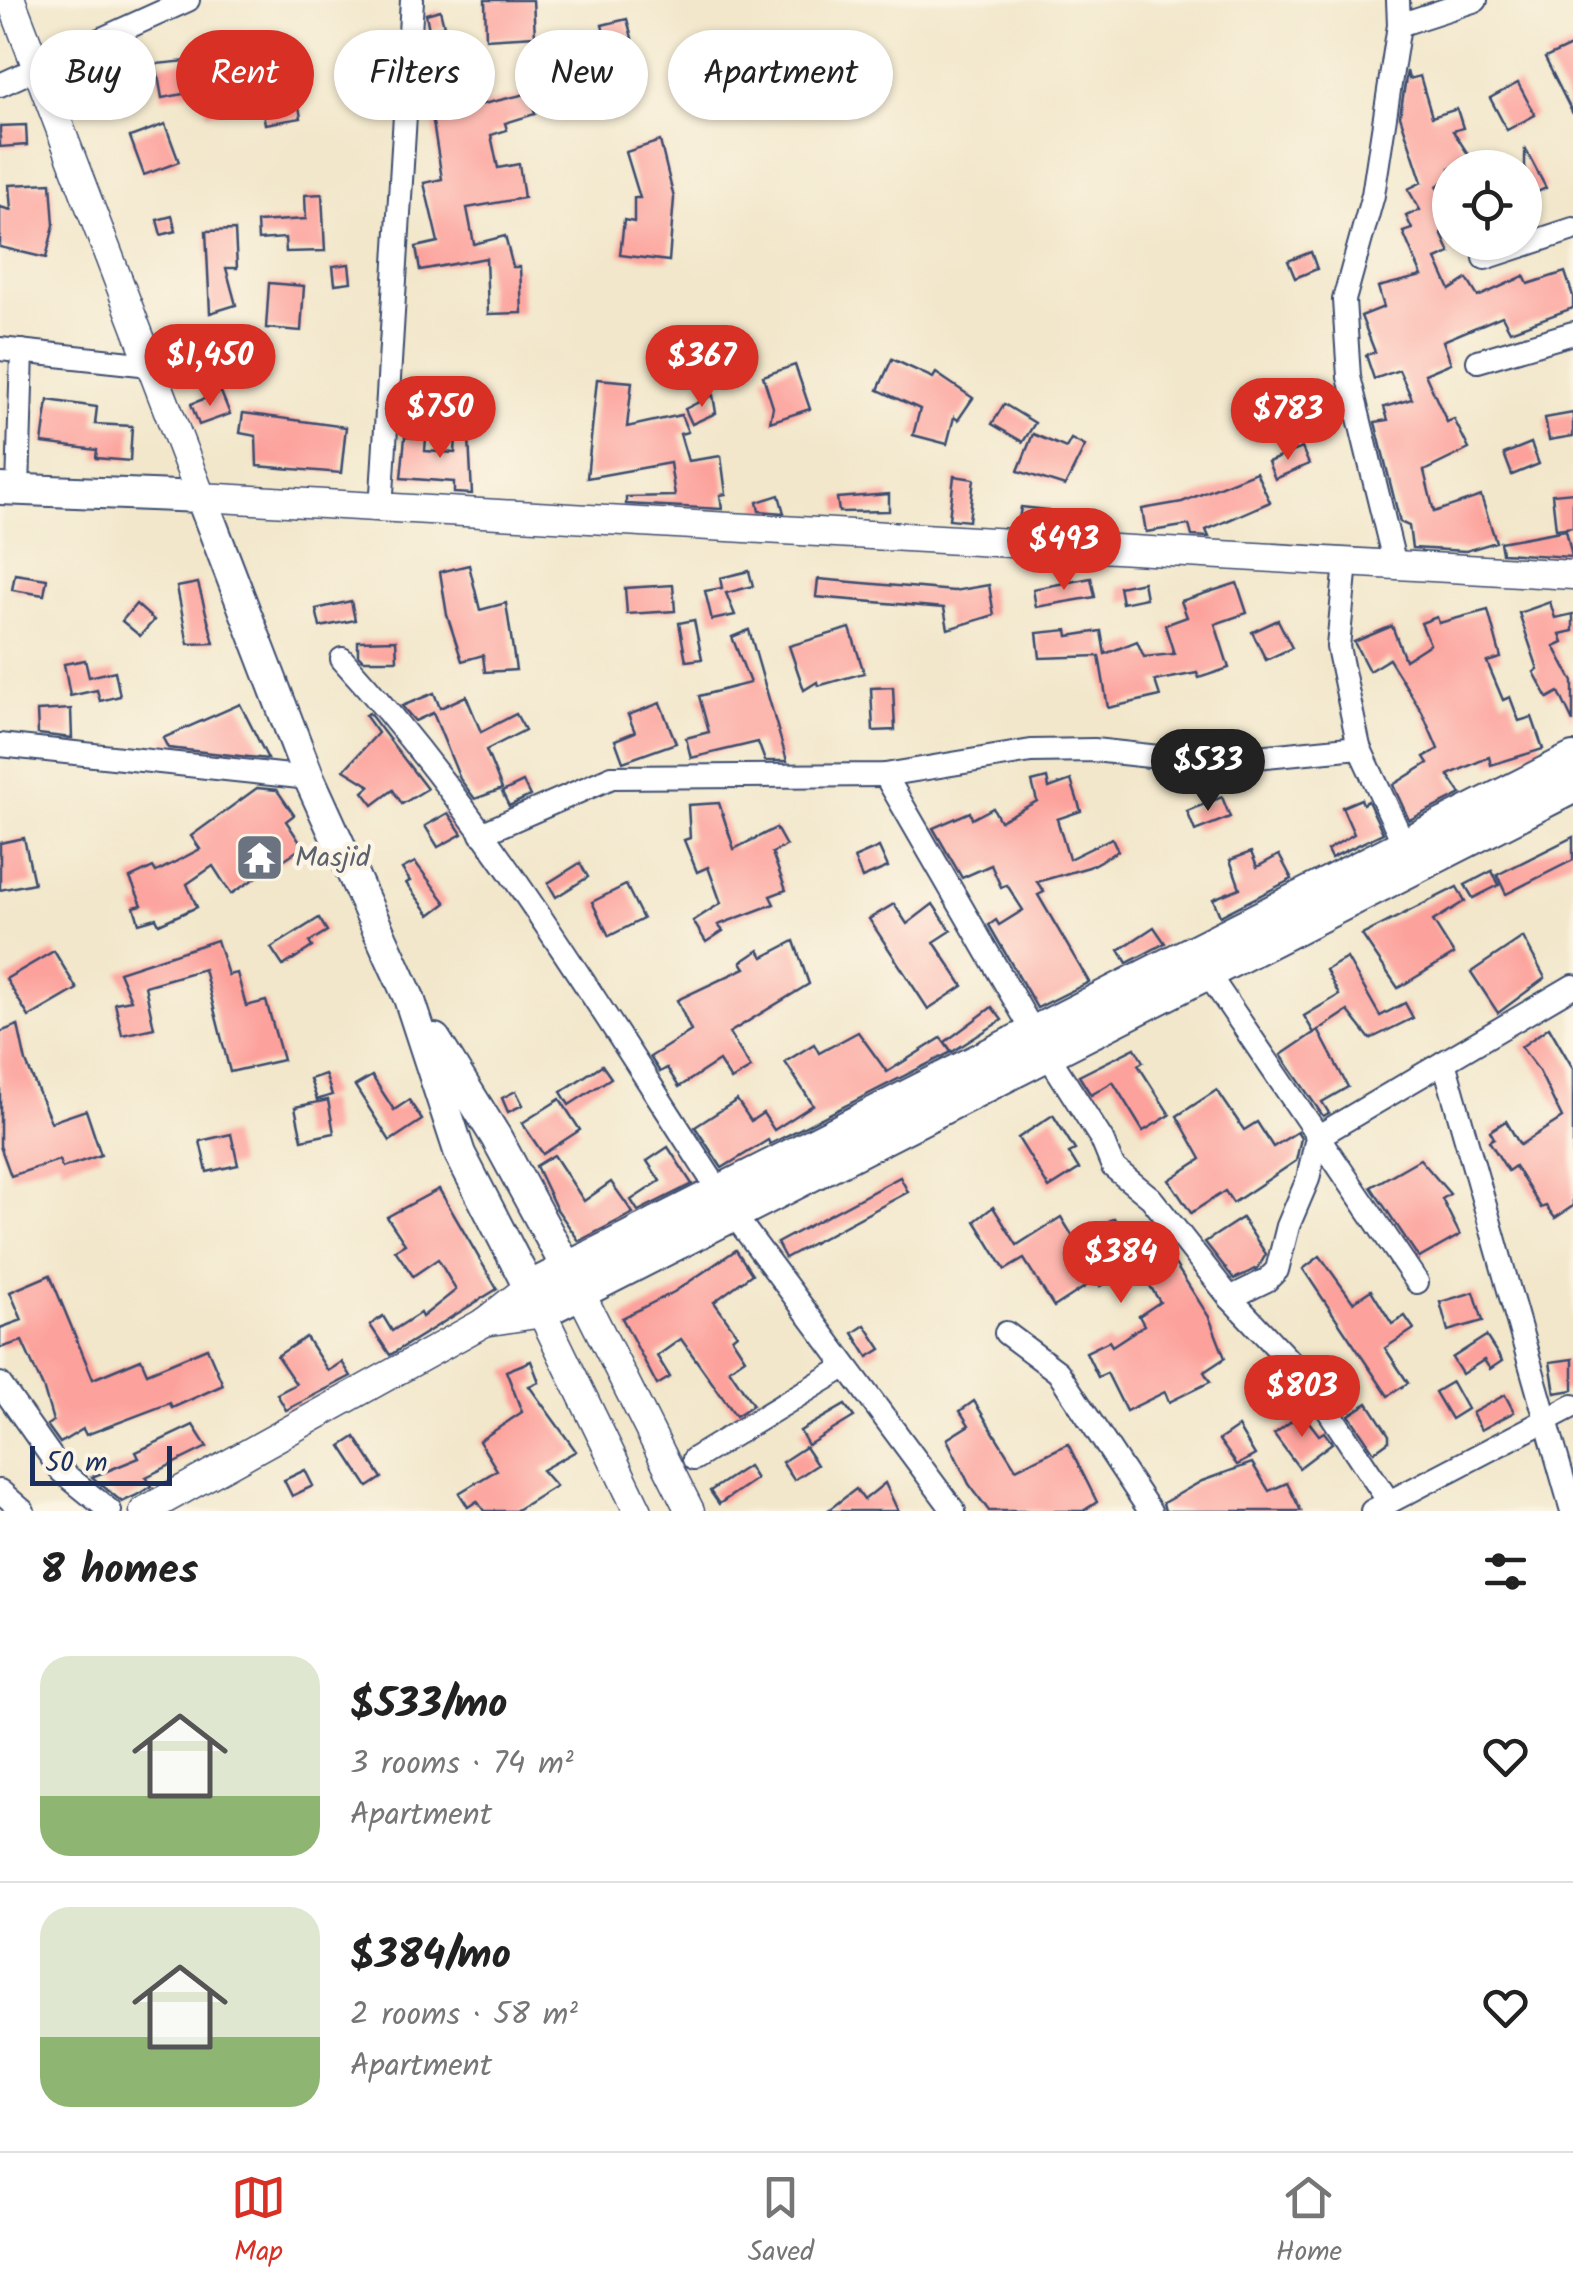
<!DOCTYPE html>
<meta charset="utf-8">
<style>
:root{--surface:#fff;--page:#f6f6f6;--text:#222;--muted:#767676;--line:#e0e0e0;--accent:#d93025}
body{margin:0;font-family:Kalam,sans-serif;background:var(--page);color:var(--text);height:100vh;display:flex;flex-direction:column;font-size:38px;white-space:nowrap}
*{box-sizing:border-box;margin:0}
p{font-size:32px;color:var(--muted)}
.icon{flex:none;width:55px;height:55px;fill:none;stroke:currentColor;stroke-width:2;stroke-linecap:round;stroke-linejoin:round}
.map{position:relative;height:1511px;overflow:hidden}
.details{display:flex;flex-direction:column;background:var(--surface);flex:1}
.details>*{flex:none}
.hud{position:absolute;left:30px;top:30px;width:1000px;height:90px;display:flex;gap:20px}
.tools{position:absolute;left:1432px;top:150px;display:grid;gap:20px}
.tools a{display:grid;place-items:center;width:110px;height:110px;border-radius:50%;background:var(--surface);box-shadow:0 2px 8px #0004;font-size:50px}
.scale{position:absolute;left:30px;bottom:25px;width:142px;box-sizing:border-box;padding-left:10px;border:5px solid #1b2f5e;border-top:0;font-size:28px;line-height:35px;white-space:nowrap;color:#1b2f5e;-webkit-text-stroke:8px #fcf5e5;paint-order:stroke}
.price{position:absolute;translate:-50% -85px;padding:0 22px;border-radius:35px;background:var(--accent);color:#fff;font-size:32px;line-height:65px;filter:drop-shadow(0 2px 5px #0008)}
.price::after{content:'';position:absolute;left:50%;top:60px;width:30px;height:22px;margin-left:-15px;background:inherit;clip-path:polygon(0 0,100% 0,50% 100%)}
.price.on{background:#222;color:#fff}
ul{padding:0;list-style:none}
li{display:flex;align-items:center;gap:30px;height:250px;padding:0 40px}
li+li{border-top:2px solid var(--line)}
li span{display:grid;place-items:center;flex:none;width:280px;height:200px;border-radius:30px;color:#555}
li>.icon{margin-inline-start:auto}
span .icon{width:120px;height:120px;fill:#fffc;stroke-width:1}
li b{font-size:42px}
h2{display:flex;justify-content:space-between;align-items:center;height:120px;padding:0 40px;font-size:42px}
.pill{padding:0 35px;border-radius:45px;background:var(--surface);box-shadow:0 2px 8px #0004;font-size:35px;line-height:90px}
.pill.on{background:var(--accent);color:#fff}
.tabs{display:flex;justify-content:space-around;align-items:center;height:140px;border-top:2px solid var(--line);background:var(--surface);font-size:28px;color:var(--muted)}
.tabs a{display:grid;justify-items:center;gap:5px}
.tabs .on{color:var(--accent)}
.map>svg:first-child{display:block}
.building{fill:#fca19b}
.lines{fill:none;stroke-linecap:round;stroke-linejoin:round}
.minor-casing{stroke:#3b4b6e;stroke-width:26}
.tertiary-casing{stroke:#3b4b6e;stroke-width:31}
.secondary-casing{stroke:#3b4b6e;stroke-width:34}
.minor{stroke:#fff;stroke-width:22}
.tertiary{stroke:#fff;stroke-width:28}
.secondary{stroke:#fff;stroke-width:30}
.labels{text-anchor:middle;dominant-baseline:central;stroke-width:9;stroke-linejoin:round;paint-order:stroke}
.worship-label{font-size:28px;fill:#5b616d;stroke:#fcf5e5;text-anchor:start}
</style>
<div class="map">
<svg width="1573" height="1511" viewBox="0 0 1573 1511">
<rect width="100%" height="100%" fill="#fcf5e5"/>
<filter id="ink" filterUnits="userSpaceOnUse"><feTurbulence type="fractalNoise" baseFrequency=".01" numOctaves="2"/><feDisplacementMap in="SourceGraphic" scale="20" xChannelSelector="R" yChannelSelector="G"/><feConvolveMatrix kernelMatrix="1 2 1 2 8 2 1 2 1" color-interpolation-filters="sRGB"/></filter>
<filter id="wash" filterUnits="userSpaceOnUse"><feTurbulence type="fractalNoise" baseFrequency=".0048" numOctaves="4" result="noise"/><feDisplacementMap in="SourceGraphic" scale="40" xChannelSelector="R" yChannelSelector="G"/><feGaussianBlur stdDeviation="2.25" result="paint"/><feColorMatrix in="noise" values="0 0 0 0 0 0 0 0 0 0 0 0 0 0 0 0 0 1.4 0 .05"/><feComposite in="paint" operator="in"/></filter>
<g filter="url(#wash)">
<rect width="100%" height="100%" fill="#f2e7cb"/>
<g id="blocks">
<g class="building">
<polygon points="485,0 533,0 535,36 486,39"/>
<polygon points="440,10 444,26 429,30 426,14"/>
<polygon points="627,19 632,38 607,44 602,25"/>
<polygon points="1573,45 1573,114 1545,58"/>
<polygon points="237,56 239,73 292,64 301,118 265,124 262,106 207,113 204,90 162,98 156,64"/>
<polygon points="1407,71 1409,79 1420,76 1432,117 1457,109 1463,128 1453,131 1477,168 1450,168 1450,177 1437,186 1450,216 1450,229 1441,233 1450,253 1436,259 1450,290 1467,279 1478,297 1524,276 1528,284 1565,272 1573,296 1573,308 1510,331 1502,316 1443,341 1451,363 1425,374 1447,422 1454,419 1469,449 1424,471 1434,512 1481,496 1496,542 1466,551 1412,548 1409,526 1400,522 1375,422 1388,420 1384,407 1412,399 1399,370 1374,379 1366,355 1375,352 1361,316 1384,307 1378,287 1422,276 1403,232 1412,229 1406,216 1420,210 1408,189 1422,182 1400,116"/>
<polygon points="1518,83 1535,115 1507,130 1490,98"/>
<polygon points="530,93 535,114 505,123 507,130 491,135 498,168 519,164 524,198 467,208 474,244 505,236 513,267 520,267 522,313 488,314 486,258 420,270 416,247 438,242 424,183 442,179 432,116"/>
<polygon points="165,124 179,162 144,175 130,137"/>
<polygon points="26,125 27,145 0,147 0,126"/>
<polygon points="660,141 674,198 669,261 620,255 624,220 634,222 634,198 640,198 626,152"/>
<polygon points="1525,148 1546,188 1525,198"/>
<polygon points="51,183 54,225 46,258 0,247 0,207 11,210 9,185"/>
<polygon points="322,194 325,251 286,252 285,238 258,240 257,222 306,219 305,195"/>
<polygon points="172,216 176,231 161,235 157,220"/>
<polygon points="235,230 237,268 226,268 236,305 210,313 206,231"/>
<polygon points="1311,252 1317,269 1295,278 1288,261"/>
<polygon points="349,264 351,282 335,284 333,266"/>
<polygon points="269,283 304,286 301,331 266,328"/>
<polygon points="892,359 933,378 936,373 973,398 958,420 954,417 947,444 913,435 920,409 878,390"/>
<polygon points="795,365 810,409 770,422 773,407 763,376"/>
<polygon points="597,379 632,382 627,427 681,415 688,432 680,434 688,461 721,456 726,494 720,495 722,509 626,504 626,497 675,496 670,463 587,478"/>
<polygon points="221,392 230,414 199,425 191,404"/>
<polygon points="713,395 716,413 692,424 685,409"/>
<polygon points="48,400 97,407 95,424 132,426 130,461 96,458 97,450 42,443"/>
<polygon points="1004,404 1035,423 1023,442 992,424"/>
<polygon points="243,413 346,427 341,473 257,466 256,436 240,433"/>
<polygon points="1573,413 1573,436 1549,440 1545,418"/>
<polygon points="457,419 468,419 472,494 454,493 454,482 401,478 405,437 426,438 425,451 455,453"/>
<polygon points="1033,434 1066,448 1071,439 1085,446 1065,486 1018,471"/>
<polygon points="1531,443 1539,464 1512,475 1504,454"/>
<polygon points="1302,448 1309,464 1275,479 1268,462"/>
<polygon points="1256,472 1270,502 1206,530 1209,537 1192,536 1189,525 1146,532 1142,509 1182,502"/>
<polygon points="954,476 974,479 969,521 949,519"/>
<polygon points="1573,492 1573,527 1556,529 1552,494"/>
<polygon points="889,494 889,511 839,512 837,498"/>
<polygon points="779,495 784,513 759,511 757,502"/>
<polygon points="1021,507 1049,510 1047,528 1018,526"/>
<polygon points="1566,530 1572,557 1502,553 1500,542"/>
<polygon points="469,565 480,610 506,603 516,670 485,672 483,655 462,661 447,615 440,572"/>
<polygon points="749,571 753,586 726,593 735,615 712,620 705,591 722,588 720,578"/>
<polygon points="15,574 47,579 44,595 12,590"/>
<polygon points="1091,578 1095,597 1036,607 1033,589"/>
<polygon points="818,579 954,591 989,585 994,615 948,629 944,608 816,597"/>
<polygon points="1143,582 1146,598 1122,603 1119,587"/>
<polygon points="198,583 214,643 188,644 177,587"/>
<polygon points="1237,583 1247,613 1215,624 1229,668 1199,678 1197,673 1155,681 1160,696 1108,708 1099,656 1040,658 1037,633 1067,630 1068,636 1101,631 1105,654 1137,641 1144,657 1174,654 1165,625 1187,617 1181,601"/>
<polygon points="673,585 675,611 627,614 625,588"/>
<polygon points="351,601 355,620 320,627 316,609"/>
<polygon points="1550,602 1555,618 1573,614 1573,631 1560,634 1563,642 1554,646 1573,682 1573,722 1559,692 1548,698 1534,672 1538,669 1519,613"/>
<polygon points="136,604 154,620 140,636 122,621"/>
<polygon points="1488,610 1501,658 1487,662 1503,700 1510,697 1519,721 1532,717 1543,749 1491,765 1489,757 1448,775 1461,794 1409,820 1393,785 1428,763 1424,757 1438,749 1422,712 1389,659 1369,671 1354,642 1392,626 1405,660 1430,644 1421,623 1437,617 1439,623"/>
<polygon points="694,620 702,659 686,661 679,623"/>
<polygon points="1278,620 1292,648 1266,660 1252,632"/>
<polygon points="850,628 864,673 818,686 817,682 804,690 789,646"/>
<polygon points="749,630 787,761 765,761 758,742 691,758 686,738 709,732 699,696 750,683 732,637"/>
<polygon points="396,640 397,660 363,660 358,655 358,641"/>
<polygon points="85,660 89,677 115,671 120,696 100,701 97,690 70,696 64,664"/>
<polygon points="893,687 895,730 873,731 871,688"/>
<polygon points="434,693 440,708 466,696 481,732 516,714 525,730 486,750 502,789 475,799 460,779 433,713 415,721 402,706"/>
<polygon points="660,703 676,743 623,762 615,740 635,732 628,715"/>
<polygon points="240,704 268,759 168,748 163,738"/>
<polygon points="71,709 72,738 38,734 37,711"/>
<polygon points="369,713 427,789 402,804 393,790 373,805 363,792 370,786 344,770 378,733 365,715"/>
<polygon points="1047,778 1049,788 1071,780 1081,811 1057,819 1069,859 1112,838 1118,851 1089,867 1037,882 1044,892 1038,895 1089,982 1037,1008 989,925 996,920 999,925 1023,910 1007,885 1001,887 991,865 962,878 933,828 970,812 972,819 993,808 1000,821 1037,801 1032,782"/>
<polygon points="523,782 530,796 509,806 502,792"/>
<polygon points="257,788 277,790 294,815 286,821 303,847 231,894 213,866 187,884 197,907 159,924 156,918 139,923 134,907 142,905 130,878 153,867 156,872 200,849 191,836"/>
<polygon points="1222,797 1230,817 1195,831 1187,811"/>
<polygon points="1361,799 1363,804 1368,801 1383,833 1331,858 1327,850 1354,834 1342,807"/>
<polygon points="719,803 734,849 776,828 786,846 772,853 786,890 770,896 774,904 718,925 723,931 706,942 693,921 721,903 708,867 697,872 684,840 690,838 688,805"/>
<polygon points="448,813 462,834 438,847 425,826"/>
<polygon points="1573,837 1573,860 1506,894 1497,875"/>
<polygon points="24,838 34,883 0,890 0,843"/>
<polygon points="879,847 888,867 862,878 854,858"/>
<polygon points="1251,852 1257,867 1279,855 1292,879 1220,916 1213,899 1240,888 1230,860"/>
<polygon points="415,862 446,903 430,915 406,883 410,881 402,869"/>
<polygon points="580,863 588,877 556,897 548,883"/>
<polygon points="1492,871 1499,885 1473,898 1465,885"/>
<polygon points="626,885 643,919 609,936 592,902"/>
<polygon points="1457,887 1465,901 1433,921 1454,954 1398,988 1362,935"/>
<polygon points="894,904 907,924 933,904 951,931 934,942 963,986 928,1009 869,919"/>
<polygon points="319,918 327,931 309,942 312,947 283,966 271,948"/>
<polygon points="1154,927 1165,943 1127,963 1119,950"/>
<polygon points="1523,937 1545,978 1498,1013 1471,972"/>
<polygon points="217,940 228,975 237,973 246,1006 266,1001 283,1060 230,1072 204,969 145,986 154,1028 122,1035 115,1003 131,1000 119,972"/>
<polygon points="794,941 809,984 729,1033 751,1068 731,1080 719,1061 679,1087 667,1068 660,1072 650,1057 691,1031 677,1000 745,968 741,962 759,950 763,957"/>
<polygon points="54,951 77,989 29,1017 6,979"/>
<polygon points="1347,958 1380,1016 1405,1003 1413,1018 1370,1039 1348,1011 1314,1033 1304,1016 1339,995 1326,970"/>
<polygon points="992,1007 1002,1020 952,1052 945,1042"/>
<polygon points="18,1025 26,1062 51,1122 86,1110 101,1155 62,1168 59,1160 11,1176 0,1146 0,1032"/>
<polygon points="1549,1027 1573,1068 1573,1206 1555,1218 1546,1206 1541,1208 1515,1166 1508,1171 1489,1141 1494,1138 1490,1131 1506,1121 1520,1145 1562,1118 1539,1071 1521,1047"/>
<polygon points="1318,1030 1348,1087 1322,1102 1329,1113 1323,1116 1281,1055"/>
<polygon points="858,1032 887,1072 941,1038 951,1052 770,1144 768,1140 722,1168 695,1127 737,1100 751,1121 763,1113 774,1130 813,1105 785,1062 814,1044 819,1053"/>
<polygon points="1135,1048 1143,1062 1138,1065 1170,1115 1143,1131 1113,1082 1091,1095 1079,1076"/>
<polygon points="602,1065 611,1078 569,1105 561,1092"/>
<polygon points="325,1074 332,1095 317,1100 310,1079"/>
<polygon points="372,1076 394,1110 409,1100 422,1120 390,1141 355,1086"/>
<polygon points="1217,1090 1244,1130 1257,1122 1273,1147 1297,1132 1301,1138 1298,1152 1296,1161 1233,1203 1225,1191 1191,1213 1169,1180 1201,1159 1177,1116"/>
<polygon points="516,1091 523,1105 508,1112 502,1098"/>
<polygon points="560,1099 580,1130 543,1154 522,1123"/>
<polygon points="328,1100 334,1133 302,1140 295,1107"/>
<polygon points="1053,1115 1075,1150 1069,1153 1079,1169 1049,1188 1018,1138"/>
<polygon points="231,1134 238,1165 207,1172 200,1141"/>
<polygon points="668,1147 692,1184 638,1211 631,1200 660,1181 647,1161"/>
<polygon points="554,1155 584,1201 611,1182 633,1213 579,1241 556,1208 536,1166"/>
<polygon points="1420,1159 1450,1194 1442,1199 1460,1235 1419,1258 1371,1187"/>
<polygon points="900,1177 908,1192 785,1258 777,1243"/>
<polygon points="439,1189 497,1289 390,1355 370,1325 383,1316 392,1331 420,1313 422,1317 456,1290 438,1259 413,1276 395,1250 405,1244 387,1217"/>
<polygon points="993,1207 1017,1245 1061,1217 1076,1242 1114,1218 1145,1264 1166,1250 1209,1317 1225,1358 1204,1372 1210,1382 1169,1402 1165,1392 1126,1411 1107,1373 1098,1377 1086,1352 1109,1341 1112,1346 1144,1325 1139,1316 1160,1302 1139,1268 1100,1286 1097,1279 1054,1307 1024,1259 1005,1270 988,1242 975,1221"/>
<polygon points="1242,1218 1266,1254 1258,1268 1234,1279 1205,1242"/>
<polygon points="736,1250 752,1274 714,1302 737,1334 732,1338 745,1358 729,1369 753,1405 736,1416 681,1339 657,1356 670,1377 657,1385 622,1318 674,1292"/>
<polygon points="1320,1256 1353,1302 1371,1290 1392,1324 1405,1316 1414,1329 1385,1348 1408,1383 1388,1396 1303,1269"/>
<polygon points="50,1275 93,1379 141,1359 147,1373 207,1348 223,1385 172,1408 170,1403 86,1435 83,1429 60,1443 47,1425 53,1421 44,1390 22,1341 0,1348 0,1328 22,1320 10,1292"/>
<polygon points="1474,1292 1483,1321 1448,1331 1440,1302"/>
<polygon points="865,1325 881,1349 868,1357 853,1333"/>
<polygon points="1486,1336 1502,1361 1490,1369 1484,1360 1462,1374 1452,1358"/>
<polygon points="306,1337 328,1371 342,1362 351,1376 286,1410 277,1394 296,1384 277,1356"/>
<polygon points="1573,1359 1573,1390 1555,1393 1550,1362"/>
<polygon points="531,1361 539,1382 529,1386 576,1451 542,1470 556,1486 515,1511 484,1511 477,1501 468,1507 459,1493 497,1470 479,1441 522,1412 506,1371"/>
<polygon points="1452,1382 1467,1409 1451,1419 1435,1392"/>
<polygon points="1505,1395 1514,1412 1481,1430 1472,1413"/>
<polygon points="974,1401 1016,1469 1068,1444 1097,1502 1083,1511 989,1511 969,1484 947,1439 969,1425 960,1411"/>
<polygon points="1368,1403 1389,1435 1389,1441 1374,1452 1349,1415"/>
<polygon points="845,1405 854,1417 808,1445 800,1431"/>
<polygon points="1302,1413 1319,1435 1324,1432 1332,1443 1299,1468 1274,1434"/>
<polygon points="193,1425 207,1447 146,1477 152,1486 135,1496 122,1502 92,1477 139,1458 136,1452"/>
<polygon points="1238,1427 1255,1455 1237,1465 1219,1440"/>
<polygon points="355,1437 382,1478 368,1487 341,1446"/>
<polygon points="805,1447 817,1465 794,1480 782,1462"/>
<polygon points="1252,1463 1269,1491 1287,1483 1301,1511 1165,1511 1163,1503 1202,1481"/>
<polygon points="748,1466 756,1479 719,1504 710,1491"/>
<polygon points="305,1470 313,1486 292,1496 284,1480"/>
<polygon points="885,1483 898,1511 827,1511 856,1489 864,1500"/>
</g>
</g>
</g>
<g filter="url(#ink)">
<use href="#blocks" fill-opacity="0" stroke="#3b4b6e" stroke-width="2.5"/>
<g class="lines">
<defs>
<g id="minor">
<polyline points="1398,0 1399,25 1476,0"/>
<polyline points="0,85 188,0"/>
<polyline points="1485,258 1573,229"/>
<polyline points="0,349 150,365"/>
<polyline points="1478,361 1573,333"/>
<polyline points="18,490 22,351"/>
<polyline points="381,510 412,0"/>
<polyline points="1346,562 1338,647 1359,747 1404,844"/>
<polyline points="1395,565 1349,377 1344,300 1373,195 1399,25"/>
<path d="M 342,659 C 488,820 600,1009 719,1191"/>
<polyline points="0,745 309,778"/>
<polyline points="885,775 1034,1033 1102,1140 1113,1167 1151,1198 1230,1298 1310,1383 1389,1502"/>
<polyline points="481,834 612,777 885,775 1031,751 1094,750 1205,762 1359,747"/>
<polyline points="1208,974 1417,1282"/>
<polyline points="1444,1062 1572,1511"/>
<polyline points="734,1215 954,1511"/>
<polyline points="1230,1298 1267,1280 1277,1270 1288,1226 1308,1179 1317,1137 1573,986"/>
<polyline points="1006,1333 1058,1372 1150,1511"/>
<polyline points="0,1384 62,1472 110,1511"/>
<polyline points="694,1459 845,1367"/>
<polyline points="0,1491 23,1511"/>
<polyline points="1372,1511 1573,1406"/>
</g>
<g id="tertiary">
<polyline points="11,0 201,497 1573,575"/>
<polyline points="581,1294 690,1511"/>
<polyline points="484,1322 542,1313 638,1511"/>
<polyline points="144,1511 483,1323 529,1287"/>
</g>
<g id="secondary">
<polyline points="0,489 201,497 309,778 409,998 460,1154 542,1313 1573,788"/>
<polyline points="435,1039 496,1137 576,1285"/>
<polyline points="529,1287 1573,758"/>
</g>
</defs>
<use href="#minor" class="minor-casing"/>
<use href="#tertiary" class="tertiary-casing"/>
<use href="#secondary" class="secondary-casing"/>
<use href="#minor" class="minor"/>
<use href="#tertiary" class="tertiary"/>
<use href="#secondary" class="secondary"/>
</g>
</g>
<defs>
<symbol id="temple-square" viewBox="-11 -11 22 22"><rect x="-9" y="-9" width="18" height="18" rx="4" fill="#6b7280" stroke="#fcf5e5"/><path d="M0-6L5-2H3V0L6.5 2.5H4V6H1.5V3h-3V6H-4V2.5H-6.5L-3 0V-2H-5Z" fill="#fff"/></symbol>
</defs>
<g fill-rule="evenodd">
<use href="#temple-square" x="232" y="830" width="55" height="55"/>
</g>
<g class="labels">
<g class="worship-label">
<text x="295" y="858">Masjid</text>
</g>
</g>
</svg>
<div class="tools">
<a><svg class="icon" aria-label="locate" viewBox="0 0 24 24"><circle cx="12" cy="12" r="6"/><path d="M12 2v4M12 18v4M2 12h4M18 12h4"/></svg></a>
</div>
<div class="scale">50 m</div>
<b class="price" style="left:210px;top:409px">$1,450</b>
<b class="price" style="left:702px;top:410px">$367</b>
<b class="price" style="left:440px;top:461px">$750</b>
<b class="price" style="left:1288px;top:463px">$783</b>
<b class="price" style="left:1064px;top:593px">$493</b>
<b class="price on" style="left:1208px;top:814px">$533</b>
<b class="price" style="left:1121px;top:1306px">$384</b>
<b class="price" style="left:1302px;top:1440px">$803</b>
<div class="hud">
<a class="pill">Buy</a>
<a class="pill on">Rent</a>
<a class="pill">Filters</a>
<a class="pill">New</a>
<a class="pill">Apartment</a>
</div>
</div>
<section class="details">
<h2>8 homes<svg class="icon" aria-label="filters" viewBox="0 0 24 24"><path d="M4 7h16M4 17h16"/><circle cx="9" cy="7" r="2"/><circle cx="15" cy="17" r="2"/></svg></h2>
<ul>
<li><span style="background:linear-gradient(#dfe7d0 70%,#8fb573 0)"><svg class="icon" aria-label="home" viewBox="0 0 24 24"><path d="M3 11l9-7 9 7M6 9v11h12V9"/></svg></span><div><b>$533/mo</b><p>3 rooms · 74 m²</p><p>Apartment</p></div><svg class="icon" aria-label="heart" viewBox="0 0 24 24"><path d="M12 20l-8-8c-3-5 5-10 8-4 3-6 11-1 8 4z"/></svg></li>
<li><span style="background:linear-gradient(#dfe7d0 65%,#8fb573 0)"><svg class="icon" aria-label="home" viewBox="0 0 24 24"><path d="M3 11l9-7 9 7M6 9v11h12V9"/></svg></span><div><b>$384/mo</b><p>2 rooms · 58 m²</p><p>Apartment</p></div><svg class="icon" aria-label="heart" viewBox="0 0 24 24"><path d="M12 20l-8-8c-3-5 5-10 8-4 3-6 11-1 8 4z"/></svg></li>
</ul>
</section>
<nav class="tabs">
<a class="on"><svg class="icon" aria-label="map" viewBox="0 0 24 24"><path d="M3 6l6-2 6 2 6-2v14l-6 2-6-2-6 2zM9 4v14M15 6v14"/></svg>Map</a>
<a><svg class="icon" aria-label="saved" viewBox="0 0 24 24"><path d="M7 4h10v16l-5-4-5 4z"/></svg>Saved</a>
<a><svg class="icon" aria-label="home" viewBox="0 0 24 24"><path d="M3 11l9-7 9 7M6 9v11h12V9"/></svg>Home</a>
</nav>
